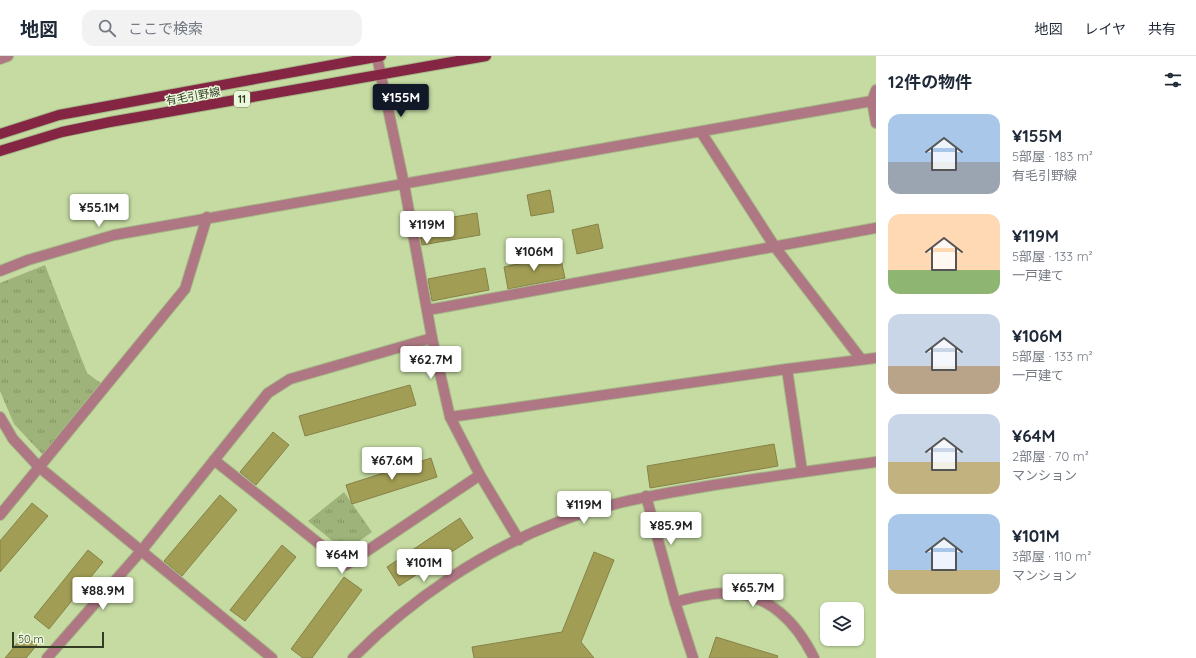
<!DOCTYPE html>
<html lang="ja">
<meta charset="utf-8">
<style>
:root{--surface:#fff;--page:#f2f2f3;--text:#1f2937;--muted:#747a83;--line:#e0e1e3;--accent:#111827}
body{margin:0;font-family:Quicksand,"Noto Sans JP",sans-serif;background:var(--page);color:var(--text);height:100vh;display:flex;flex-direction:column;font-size:15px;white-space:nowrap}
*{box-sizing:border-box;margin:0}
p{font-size:13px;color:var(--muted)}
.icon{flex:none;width:22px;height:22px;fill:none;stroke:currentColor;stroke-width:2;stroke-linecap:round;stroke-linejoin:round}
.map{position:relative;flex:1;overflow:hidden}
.drawer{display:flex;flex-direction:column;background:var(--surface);width:320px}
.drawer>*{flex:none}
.fabs{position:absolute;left:820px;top:546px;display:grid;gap:8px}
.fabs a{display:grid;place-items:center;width:44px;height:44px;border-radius:8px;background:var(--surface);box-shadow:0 1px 3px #0004;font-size:20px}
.scale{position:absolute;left:12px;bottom:10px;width:92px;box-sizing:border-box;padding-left:4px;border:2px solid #333c25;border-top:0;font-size:11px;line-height:14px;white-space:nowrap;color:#333c25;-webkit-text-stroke:3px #ecf8db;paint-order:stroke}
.price{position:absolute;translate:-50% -34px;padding:0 9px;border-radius:4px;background:#fff;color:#222;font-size:13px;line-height:26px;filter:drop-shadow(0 1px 2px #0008)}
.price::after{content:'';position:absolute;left:50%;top:24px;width:12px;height:9px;margin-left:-6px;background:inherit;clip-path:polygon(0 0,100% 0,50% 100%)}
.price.current{background:var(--accent);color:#fff}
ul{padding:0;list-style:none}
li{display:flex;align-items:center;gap:12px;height:100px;padding:0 12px}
li span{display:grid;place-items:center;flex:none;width:112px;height:80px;border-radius:12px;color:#555}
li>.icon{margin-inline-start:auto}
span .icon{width:48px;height:48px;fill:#fffc;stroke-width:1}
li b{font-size:17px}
h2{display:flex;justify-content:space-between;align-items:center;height:48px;padding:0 12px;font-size:17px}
header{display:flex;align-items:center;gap:24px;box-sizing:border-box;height:56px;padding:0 20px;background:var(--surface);border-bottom:1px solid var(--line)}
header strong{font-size:19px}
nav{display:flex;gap:22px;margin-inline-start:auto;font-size:14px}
.search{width:280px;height:36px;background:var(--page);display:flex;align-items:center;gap:10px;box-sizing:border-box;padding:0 14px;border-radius:12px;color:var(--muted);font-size:15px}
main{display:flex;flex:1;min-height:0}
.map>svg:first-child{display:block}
.grass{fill:url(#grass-tufts)}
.building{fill:#a29d54;stroke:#868247}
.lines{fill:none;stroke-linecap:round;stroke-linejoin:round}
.minor-casing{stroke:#a5b886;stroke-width:12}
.major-casing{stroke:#a5b886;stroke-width:12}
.minor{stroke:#ae7783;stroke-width:10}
.major{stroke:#852544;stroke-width:10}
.labels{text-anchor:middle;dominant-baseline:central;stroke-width:3;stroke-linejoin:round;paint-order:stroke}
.shield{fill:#ecf8db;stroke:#6a745c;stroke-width:1}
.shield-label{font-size:10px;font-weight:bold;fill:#333c25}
.street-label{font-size:11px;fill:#333c25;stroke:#ecf8db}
</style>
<header>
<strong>地図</strong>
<div class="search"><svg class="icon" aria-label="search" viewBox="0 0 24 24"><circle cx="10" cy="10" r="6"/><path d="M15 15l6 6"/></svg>ここで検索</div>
<nav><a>地図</a><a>レイヤ</a><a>共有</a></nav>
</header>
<main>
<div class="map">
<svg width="876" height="602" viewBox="0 0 876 602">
<defs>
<pattern id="grass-tufts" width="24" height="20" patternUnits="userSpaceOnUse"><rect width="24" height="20" fill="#9db379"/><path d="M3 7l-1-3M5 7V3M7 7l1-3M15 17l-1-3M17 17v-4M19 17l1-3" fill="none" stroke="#819363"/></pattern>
</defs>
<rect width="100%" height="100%" fill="#c5dba2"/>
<g class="grass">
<polygon points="45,209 87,317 102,328 43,399 14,368 0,335 0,227"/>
<polygon points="344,436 372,476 345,495 308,465"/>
</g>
<g class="building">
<polygon points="550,134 554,156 531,160 527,139"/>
<polygon points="477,157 480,179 422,189 418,167"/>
<polygon points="598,168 603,192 577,198 572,174"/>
<polygon points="560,199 565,222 508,233 504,211"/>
<polygon points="485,212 489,234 432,245 428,223"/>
<polygon points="410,329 416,349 305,380 299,360"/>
<polygon points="273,376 289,389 256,429 240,416"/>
<polygon points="774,388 778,410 650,432 647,410"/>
<polygon points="431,402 437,421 352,448 346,429"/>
<polygon points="220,439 237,454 182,520 164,505"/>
<polygon points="32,447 48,460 0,516 0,485"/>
<polygon points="460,462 473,482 399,530 387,511"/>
<polygon points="282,489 296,501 245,565 230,554"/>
<polygon points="88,494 103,506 49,573 34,561"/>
<polygon points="594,496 614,504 581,586 594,602 474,602 472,591 562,576"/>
<polygon points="344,521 362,534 312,602 303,602 291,593"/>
<polygon points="24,579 37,589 26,602 5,602"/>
<polygon points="716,581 778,600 777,602 709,602"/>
</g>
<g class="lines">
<defs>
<g id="minor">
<polyline points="377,1 404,128 432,282 450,361 480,419 519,484"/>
<polyline points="0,3 8,0"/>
<polyline points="876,34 872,45 876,67"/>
<polyline points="701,76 775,191 861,303"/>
<polyline points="0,215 28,204 114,179 872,45"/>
<polyline points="428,254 876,172"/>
<polyline points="787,313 802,415"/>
<polyline points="0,361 13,383 39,411 272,602"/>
<polyline points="450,361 787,313 876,302"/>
<polyline points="214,404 346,509 480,419"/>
<polyline points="646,440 675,546 693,602"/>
<polyline points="0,459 185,233 207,161"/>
<path d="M 675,546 C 691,542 709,537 726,537 C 768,536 797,567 814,602"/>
<polyline points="47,602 142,494 268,337 290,323 432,282"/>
<path d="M 353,602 C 410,544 482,495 558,466 C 609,446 661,438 714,429 C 768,421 822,413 876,406"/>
</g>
<g id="major">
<polyline points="0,78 59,59 381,0"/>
<polyline points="0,95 62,76 110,66 486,0"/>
</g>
</defs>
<use href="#minor" class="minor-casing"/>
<use href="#major" class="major-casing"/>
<use href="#minor" class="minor"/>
<use href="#major" class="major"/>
</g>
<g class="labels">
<rect class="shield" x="234" y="35" width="16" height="16" rx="3"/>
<g class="shield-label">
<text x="242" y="43">11</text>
</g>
<g class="street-label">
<text transform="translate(193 40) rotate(-10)">有毛引野線</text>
</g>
</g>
</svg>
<div class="fabs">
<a><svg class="icon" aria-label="layers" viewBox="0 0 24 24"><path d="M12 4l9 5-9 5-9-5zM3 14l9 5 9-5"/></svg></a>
</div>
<div class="scale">50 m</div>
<b class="price current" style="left:401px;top:62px">¥155M</b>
<b class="price" style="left:99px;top:172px">¥55.1M</b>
<b class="price" style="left:427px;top:189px">¥119M</b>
<b class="price" style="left:534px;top:216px">¥106M</b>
<b class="price" style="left:431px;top:324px">¥62.7M</b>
<b class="price" style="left:392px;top:425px">¥67.6M</b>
<b class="price" style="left:584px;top:469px">¥119M</b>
<b class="price" style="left:671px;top:490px">¥85.9M</b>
<b class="price" style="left:342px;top:519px">¥64M</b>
<b class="price" style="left:424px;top:527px">¥101M</b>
<b class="price" style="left:753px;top:552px">¥65.7M</b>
<b class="price" style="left:103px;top:555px">¥88.9M</b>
</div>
<section class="drawer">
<h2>12件の物件<svg class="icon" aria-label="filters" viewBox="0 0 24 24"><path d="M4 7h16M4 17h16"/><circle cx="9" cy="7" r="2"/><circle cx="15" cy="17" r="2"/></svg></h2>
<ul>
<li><span style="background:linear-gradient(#a9c7e8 60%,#9aa5b1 0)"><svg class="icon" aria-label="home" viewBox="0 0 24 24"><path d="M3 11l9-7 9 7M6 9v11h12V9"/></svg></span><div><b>¥155M</b><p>5部屋 · 183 m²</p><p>有毛引野線</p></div></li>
<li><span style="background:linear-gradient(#ffd9b3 70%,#8fb573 0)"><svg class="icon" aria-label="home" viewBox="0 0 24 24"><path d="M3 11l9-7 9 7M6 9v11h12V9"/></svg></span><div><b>¥119M</b><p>5部屋 · 133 m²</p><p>一戸建て</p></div></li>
<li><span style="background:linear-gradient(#c9d6e8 65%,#b9a48a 0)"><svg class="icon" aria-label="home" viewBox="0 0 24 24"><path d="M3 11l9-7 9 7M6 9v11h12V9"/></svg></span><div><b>¥106M</b><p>5部屋 · 133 m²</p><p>一戸建て</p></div></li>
<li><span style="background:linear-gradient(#c9d6e8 60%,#c2b280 0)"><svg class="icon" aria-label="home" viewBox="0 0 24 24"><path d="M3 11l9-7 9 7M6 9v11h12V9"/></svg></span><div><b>¥64M</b><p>2部屋 · 70 m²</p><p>マンション</p></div></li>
<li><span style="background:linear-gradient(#a9c7e8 70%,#c2b280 0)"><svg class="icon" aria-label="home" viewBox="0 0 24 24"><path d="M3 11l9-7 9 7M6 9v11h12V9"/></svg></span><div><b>¥101M</b><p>3部屋 · 110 m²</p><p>マンション</p></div></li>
</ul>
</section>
</main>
